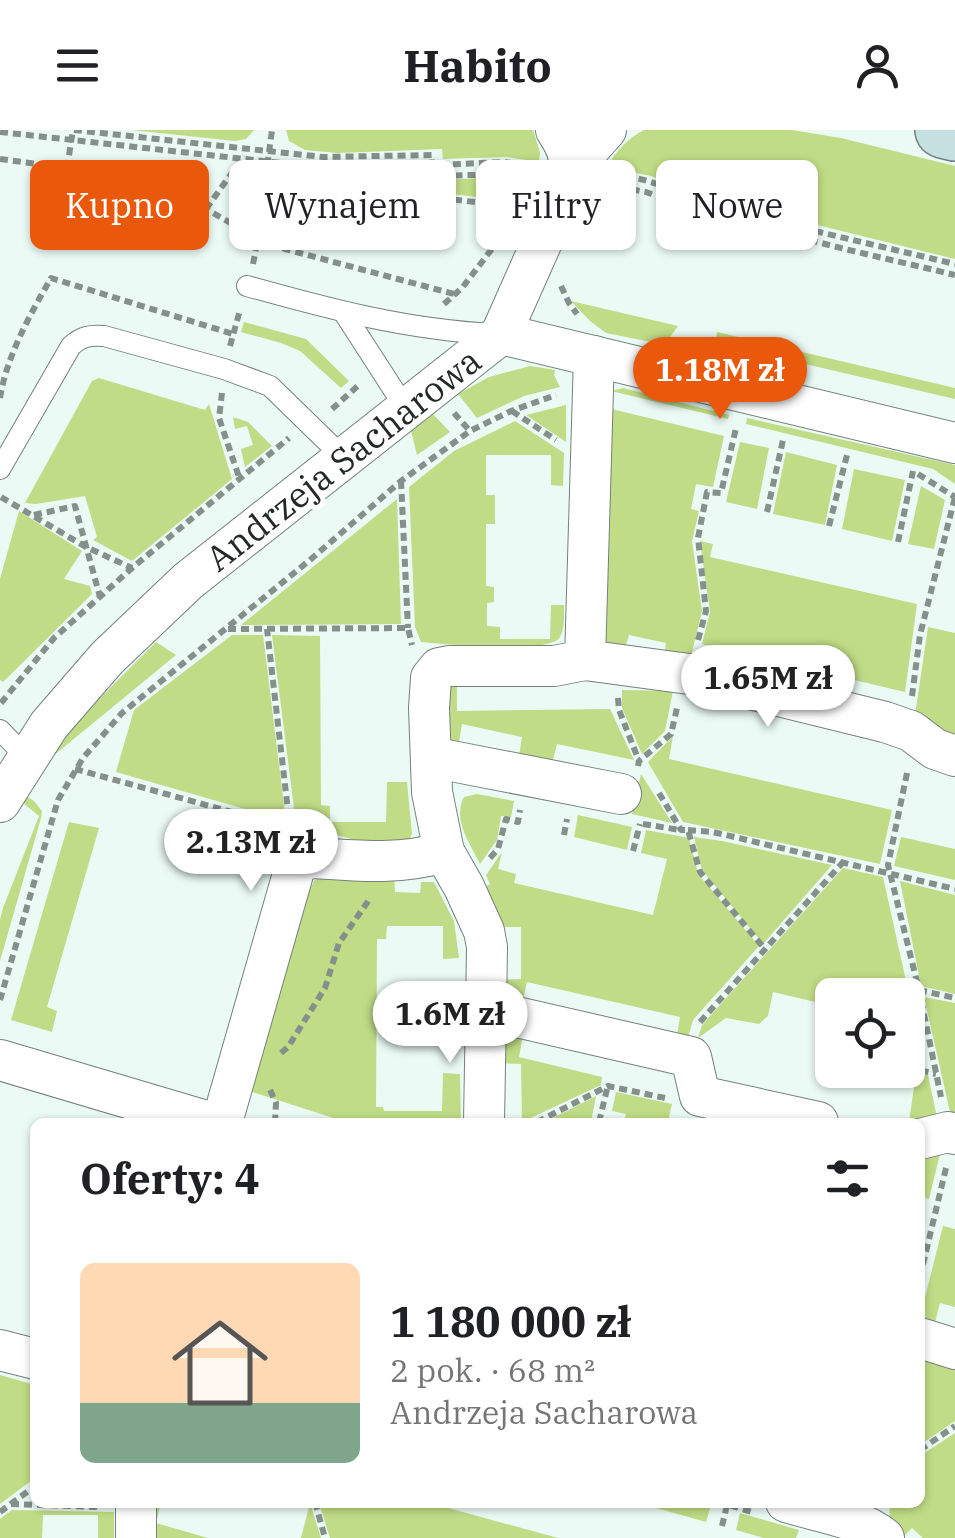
<!DOCTYPE html>
<html lang="pl">
<meta charset="utf-8">
<style>
:root{--surface:#fff;--page:#f2f2f2;--text:#202124;--muted:#757577;--accent:#ea580c}
body{margin:0;font-family:"IBM Plex Serif",serif;background:var(--page);color:var(--text);height:100vh;display:flex;flex-direction:column;font-size:38px;white-space:nowrap}
*{box-sizing:border-box;margin:0}
p{font-size:32px;color:var(--muted)}
.icon{flex:none;width:55px;height:55px;fill:none;stroke:currentColor;stroke-width:2;stroke-linecap:round;stroke-linejoin:round}
.map{position:relative;flex:1;overflow:hidden}
.details{position:absolute;left:30px;top:988px;width:895px;height:390px;display:flex;flex-direction:column;background:var(--surface);border-radius:15px;box-shadow:0 2px 8px #0004}
.details>*{flex:none}
.banner{position:absolute;left:30px;top:30px;width:895px;height:90px;display:flex;gap:20px}
.buttons{position:absolute;left:815px;top:848px;display:grid;gap:20px}
.buttons a{display:grid;place-items:center;width:110px;height:110px;border-radius:15px;background:var(--surface);box-shadow:0 2px 8px #0004;font-size:50px}
.price{position:absolute;translate:-50% -85px;padding:0 22px;border-radius:35px;background:#fff;color:#222;font-size:32px;line-height:65px;filter:drop-shadow(0 2px 5px #0008)}
.price::after{content:'';position:absolute;left:50%;top:60px;width:30px;height:22px;margin-left:-15px;background:inherit;clip-path:polygon(0 0,100% 0,50% 100%)}
.price.current{background:var(--accent);color:#fff}
ul{padding:0;list-style:none}
li{display:flex;align-items:center;gap:30px;height:250px;padding:0 50px}
li span{display:grid;place-items:center;flex:none;width:280px;height:200px;border-radius:15px;color:#555}
li>.icon{margin-inline-start:auto}
span .icon{width:120px;height:120px;fill:#fffc;stroke-width:1}
li b{font-size:42px}
h2{display:flex;justify-content:space-between;align-items:center;height:120px;padding:0 50px;font-size:42px}
.tag{padding:0 35px;border-radius:15px;background:var(--surface);box-shadow:0 2px 8px #0004;font-size:35px;line-height:90px}
.tag.current{background:var(--accent);color:#fff}
header{display:flex;justify-content:space-between;align-items:center;height:130px;padding:0 50px;background:var(--surface);font-size:45px;font-weight:700}
.map>svg:first-child{display:block}
.green{fill:#c0dc86}
.lines{fill:none;stroke-linecap:round;stroke-linejoin:round}
.service-casing{stroke:#74817d;stroke-width:22}
.minor-casing{stroke:#74817d;stroke-width:42}
.secondary-casing{stroke:#74817d;stroke-width:58}
.path{stroke:#85908c;stroke-width:6;stroke-dasharray:8 5;stroke-linecap:butt}
.service{stroke:#fff;stroke-width:20}
.minor{stroke:#fff;stroke-width:40}
.secondary{stroke:#c4e0e1;stroke-width:55}
.labels{text-anchor:middle;dominant-baseline:central;stroke-width:10;stroke-linejoin:round;paint-order:stroke}
.street-label{font-size:35px;fill:#232927;stroke:#fff}
</style>
<header><svg class="icon" aria-label="menu" viewBox="0 0 24 24"><path d="M4 6h16M4 12h16M4 18h16"/></svg>Habito<svg class="icon" aria-label="person" viewBox="0 0 24 24"><circle cx="12" cy="8" r="4"/><path d="M4 21q1-7 8-7t8 7"/></svg></header>
<div class="map">
<svg width="955" height="1408" viewBox="0 0 955 1408">
<rect width="100%" height="100%" fill="#ebfaf5"/>
<g class="green">
<polygon points="131,0 254,0 246,9 235,11"/>
<polygon points="286,0 533,0 540,22 539,32 507,27 443,29 442,19 338,23 305,20 289,11"/>
<path d="M 644,0 L 792,0 L 841,8 L 955,36 L 955,129 L 805,92 L 720,62 L 717,70 L 651,46 L 607,37 C 616,21 627,9 644,0 Z"/>
<polygon points="281,39 353,45 422,41 422,61 281,45"/>
<polygon points="481,48 509,50 513,62 508,71 444,63 444,50"/>
<polygon points="571,171 678,196 668,210 656,213 606,203 590,191"/>
<polygon points="244,192 306,209 349,251 341,258 300,221 281,213 241,202"/>
<path d="M 717,202 L 955,258 L 955,269 L 767,225 L 762,244 C 739,240 729,238 715,219 Z"/>
<polygon points="530,236 555,240 554,245 560,257 524,266 477,288 458,264 489,247"/>
<polygon points="99,248 205,280 209,274 232,349 132,431 93,410 97,407 85,366 36,374 25,373 92,251"/>
<polygon points="623,258 729,285 728,289 611,261"/>
<polygon points="566,275 566,312 526,285"/>
<polygon points="603,277 724,306 713,357 696,354 691,379 699,381 692,411 702,481 689,534 664,528 666,513 629,505 625,518 600,513"/>
<polygon points="432,283 450,302 417,325 411,301"/>
<polygon points="233,287 248,292 272,316 245,337 241,319 253,315 247,296 235,299"/>
<polygon points="747,288 955,335 955,354 933,339 746,294"/>
<path d="M 515,291 L 564,323 L 563,356 L 551,355 L 551,325 L 486,325 L 486,365 L 495,365 L 495,394 L 486,394 L 486,456 L 494,457 L 494,472 L 487,473 L 487,496 L 500,497 L 500,509 L 550,509 L 551,475 L 564,475 C 564,484 565,498 560,507 C 550,525 442,514 421,512 L 415,497 L 409,357 L 454,321 Z"/>
<polygon points="740,312 769,318 757,379 726,372"/>
<polygon points="786,322 837,335 825,395 773,384"/>
<polygon points="854,339 905,350 892,411 842,399"/>
<polygon points="921,356 945,370 934,419 908,414"/>
<polygon points="397,369 401,494 241,495"/>
<polygon points="19,381 82,421 64,449 90,456 92,464 3,552 0,550 0,449"/>
<polygon points="700,411 713,414 710,427 917,474 905,562 702,514 710,482"/>
<polygon points="928,497 955,503 955,615 914,592"/>
<polygon points="232,505 263,505 286,691 116,642 134,580"/>
<polygon points="272,505 320,506 321,675 330,676 330,692 386,692 387,652 407,652 412,704 409,710 359,711 296,694"/>
<polygon points="156,512 176,525 47,631 80,588"/>
<polygon points="457,553 457,581 610,579 634,630 557,614 551,638 518,632 522,607 462,594 458,618 450,615 445,601 449,556"/>
<polygon points="622,560 673,561 665,601 642,624 622,578"/>
<polygon points="673,606 669,629 892,680 880,734 683,692 648,632"/>
<polygon points="641,644 672,693 632,684"/>
<path d="M 477,664 L 514,671 L 511,687 L 501,686 L 497,710 L 480,734 C 470,713 452,690 464,667 Z"/>
<polygon points="24,665 34,671 42,681 41,688 0,831 0,790 3,778 39,686 22,672"/>
<polygon points="578,685 632,697 627,720 574,707"/>
<polygon points="69,692 99,698 47,877 57,881 52,902 11,890"/>
<polygon points="646,700 689,708 698,744 759,816 693,890 687,911 676,911 680,887 527,852 522,874 512,872 498,850 521,849 521,797 498,797 481,759 490,754 486,745 502,722 498,739 516,744 514,753 653,785 667,729 641,723"/>
<polygon points="694,707 722,711 832,735 763,814 702,740"/>
<polygon points="901,707 955,719 955,750 894,736"/>
<polygon points="843,738 883,747 916,896 908,893 908,865 832,865 832,876 773,862 768,886 759,894 726,888 698,908 702,895"/>
<polygon points="394,741 395,762 420,763 421,752 434,752 454,791 459,828 443,829 443,796 387,796 386,809 377,809 376,977 383,977 384,981 442,981 443,943 460,944 461,992 346,992 249,961 305,770 314,751 326,744"/>
<polygon points="900,751 955,765 955,864 921,856"/>
<polygon points="924,867 955,873 955,983 950,982"/>
<polygon points="515,904 523,904 519,927 602,947 601,955 522,992 521,934 499,933 498,921 508,908"/>
<polygon points="916,943 928,945 939,997 920,992 909,992"/>
<polygon points="616,962 672,974 668,992 624,992 626,984 612,981"/>
<polygon points="596,966 591,992 544,992 545,992"/>
<polygon points="941,1020 929,1069 920,1067 920,1025"/>
<polygon points="943,1096 955,1099 955,1177 940,1173 933,1200 924,1188 920,1187"/>
<polygon points="920,1227 955,1237 955,1291 920,1315"/>
<polygon points="0,1245 35,1255 35,1348 0,1374"/>
<polygon points="955,1303 955,1408 923,1408 912,1398 902,1408 889,1392 890,1373 920,1372 920,1326"/>
<polygon points="149,1372 161,1373 156,1393 208,1408 149,1408"/>
<polygon points="650,1372 704,1372 711,1375 706,1392 649,1376"/>
<polygon points="296,1373 310,1373 321,1408 301,1408 309,1377"/>
<polygon points="319,1373 430,1373 558,1408 330,1408"/>
<polygon points="12,1380 114,1382 114,1408 98,1408 98,1385 43,1385 42,1408 0,1408 0,1389"/>
<polygon points="740,1383 799,1400 796,1408 764,1408 736,1400"/>
</g>
<g class="lines">
<defs>
<g id="service">
<path d="M 247,156 C 329,179 408,200 494,204"/>
<polyline points="344,183 406,279"/>
<path d="M 0,339 L 71,216 C 82,206 90,205 104,206 L 224,239 L 270,256 L 344,328"/>
<polyline points="0,600 28,629"/>
</g>
<g id="minor">
<polyline points="570,40 606,0"/>
<polyline points="501,204 955,313"/>
<polyline points="594,226 585,530 554,536 449,536 439,538 431,548 429,578 432,662 444,722 464,757 484,801 487,817 486,880 691,927 700,966 818,992"/>
<polyline points="585,530 689,544 885,592 911,601 935,619 955,626"/>
<polyline points="431,627 621,664"/>
<path d="M 0,672 L 49,595 L 107,528 L 188,451 L 501,204 L 564,62 C 572,35 572,24 556,0"/>
<polyline points="0,930 209,992"/>
<path d="M 222,992 L 295,737 L 300,731 L 314,728 C 358,731 402,735 444,722"/>
<polyline points="484,992 486,880"/>
<polyline points="920,1009 948,1002 955,1004"/>
<polyline points="920,1208 955,1219"/>
<polyline points="0,1220 35,1229"/>
<path d="M 786,1372 C 818,1382 858,1387 884,1408"/>
<polyline points="136,1408 136,1372"/>
</g>
<polyline id="secondary" points="943,0 955,3"/>
</defs>
<use href="#service" class="service-casing"/>
<use href="#minor" class="minor-casing"/>
<use href="#secondary" class="secondary-casing"/>
<g class="path">
<polyline points="74,0 323,27 432,25 432,46 510,44 520,46 528,52"/>
<polyline points="0,2 317,37 348,39 503,32 536,36"/>
<polyline points="0,29 67,38 206,79 259,109 285,119 454,164"/>
<polyline points="67,38 73,0"/>
<path d="M 613,44 C 666,50 711,78 760,95 C 823,116 890,129 955,145"/>
<polyline points="270,48 268,30 272,0"/>
<polyline points="606,55 646,62 719,90 727,70 802,98 955,134"/>
<polyline points="206,79 244,26"/>
<polyline points="253,134 270,48 517,77"/>
<polyline points="561,156 569,173 577,184"/>
<polyline points="444,174 462,158 501,107"/>
<polyline points="230,216 240,180"/>
<polyline points="222,263 219,288 240,350"/>
<path d="M 0,268 C 7,225 30,185 51,148 L 233,204"/>
<polyline points="332,279 360,254"/>
<polyline points="512,281 556,310"/>
<polyline points="454,283 470,301"/>
<polyline points="918,344 955,367"/>
<polyline points="401,351 408,498"/>
<polyline points="1,367 86,417 132,438"/>
<polyline points="767,382 783,310"/>
<polyline points="34,385 75,376 100,467"/>
<polyline points="829,396 847,325"/>
<polyline points="898,412 913,341"/>
<polyline points="228,499 408,498 412,515"/>
<polyline points="698,510 706,481 698,408 707,362 721,363 736,298"/>
<polyline points="912,566 920,505 955,367"/>
<polyline points="618,568 619,580 639,631"/>
<polyline points="1,573 54,508 132,438 289,308"/>
<polyline points="638,636 639,631 671,604 677,578"/>
<polyline points="75,639 290,698 267,499"/>
<polyline points="907,643 888,735 919,860 941,967"/>
<polyline points="659,663 681,700 688,700 700,742 764,818"/>
<polyline points="643,694 680,700"/>
<polyline points="688,700 713,702 955,759"/>
<polyline points="564,705 567,689"/>
<polyline points="633,721 640,694"/>
<polyline points="490,728 498,719 506,689 518,692 520,680"/>
<polyline points="919,860 955,868"/>
<polyline points="0,870 58,670 83,628 122,583 310,430 401,351 470,301 511,281 556,265"/>
<polyline points="700,892 844,731"/>
<polyline points="281,923 288,917 325,858 339,813 371,767"/>
<polyline points="908,937 936,944"/>
<polyline points="270,960 276,973 275,992"/>
<polyline points="537,992 608,956 665,968"/>
<polyline points="599,992 608,955"/>
<polyline points="920,1147 946,1038"/>
<polyline points="920,1320 955,1296"/>
<polyline points="315,1372 325,1408"/>
<polyline points="718,1372 752,1382"/>
<polyline points="11,1374 100,1377"/>
<polyline points="0,1382 35,1356"/>
<polyline points="722,1396 727,1375"/>
</g>
<use href="#service" class="service"/>
<use href="#minor" class="minor"/>
<use href="#secondary" class="secondary"/>
</g>
<g class="labels">
<g class="street-label">
<text transform="translate(343 329) rotate(-38)">Andrzeja Sacharowa</text>
</g>
</g>
</svg>
<div class="buttons">
<a><svg class="icon" aria-label="locate" viewBox="0 0 24 24"><circle cx="12" cy="12" r="6"/><path d="M12 2v4M12 18v4M2 12h4M18 12h4"/></svg></a>
</div>
<b class="price current" style="left:720px;top:292px">1.18M zł</b>
<b class="price" style="left:768px;top:600px">1.65M zł</b>
<b class="price" style="left:251px;top:764px">2.13M zł</b>
<b class="price" style="left:450px;top:936px">1.6M zł</b>
<div class="banner">
<a class="tag current">Kupno</a>
<a class="tag">Wynajem</a>
<a class="tag">Filtry</a>
<a class="tag">Nowe</a>
</div>
<section class="details">
<h2>Oferty: 4<svg class="icon" aria-label="filters" viewBox="0 0 24 24"><path d="M4 7h16M4 17h16"/><circle cx="9" cy="7" r="2"/><circle cx="15" cy="17" r="2"/></svg></h2>
<ul>
<li><span style="background:linear-gradient(#ffd9b3 70%,#7fa58c 0)"><svg class="icon" aria-label="home" viewBox="0 0 24 24"><path d="M3 11l9-7 9 7M6 9v11h12V9"/></svg></span><div><b>1 180 000 zł</b><p>2 pok. · 68 m²</p><p>Andrzeja Sacharowa</p></div></li>
</ul>
</section>
</div>
